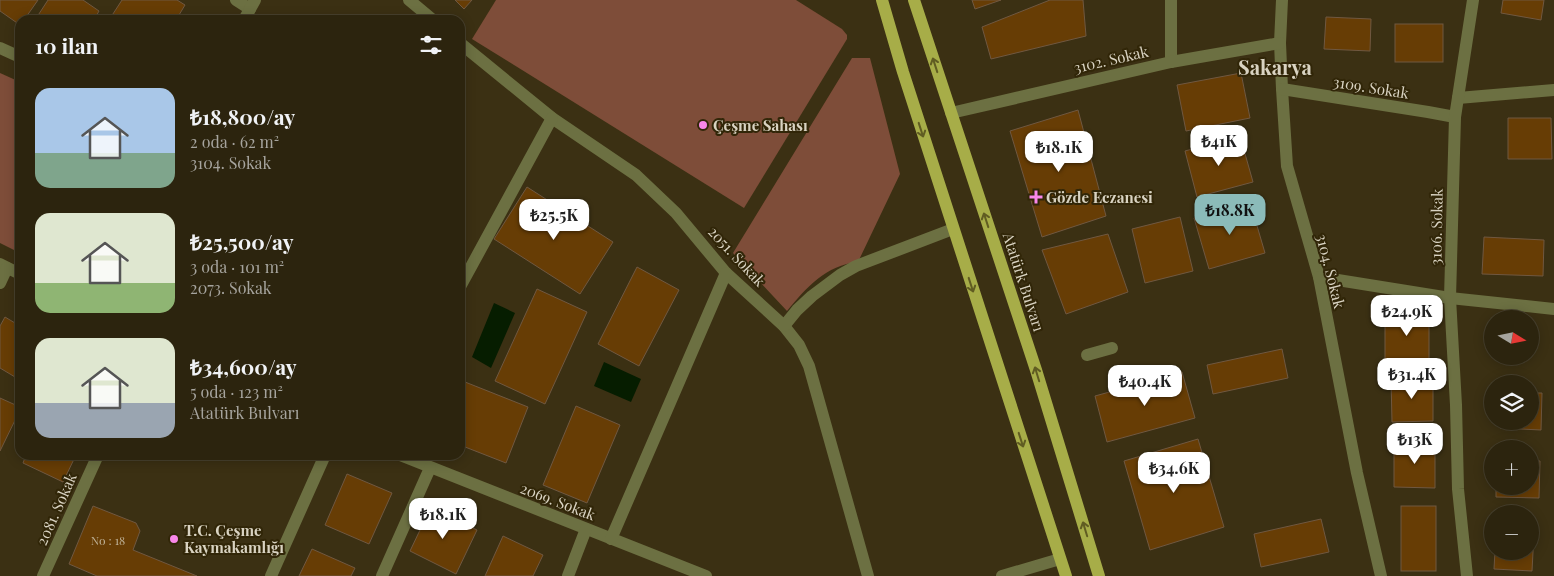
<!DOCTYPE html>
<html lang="tr">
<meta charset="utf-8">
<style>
:root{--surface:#2c240e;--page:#342c17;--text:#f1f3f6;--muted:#a6a49e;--line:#48412e;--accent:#8bbbb9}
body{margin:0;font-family:"Playfair Display",serif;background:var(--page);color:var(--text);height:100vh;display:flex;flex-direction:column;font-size:19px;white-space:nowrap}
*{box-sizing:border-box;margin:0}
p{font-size:16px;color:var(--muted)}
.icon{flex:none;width:28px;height:28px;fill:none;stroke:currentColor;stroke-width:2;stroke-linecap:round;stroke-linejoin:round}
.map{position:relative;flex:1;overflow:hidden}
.panel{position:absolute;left:15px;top:15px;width:450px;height:445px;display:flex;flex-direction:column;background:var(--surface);border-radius:15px;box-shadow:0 2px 12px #0003,0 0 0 1px var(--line)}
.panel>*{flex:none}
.needle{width:32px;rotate:100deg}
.buttons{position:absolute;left:1484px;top:310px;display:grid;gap:10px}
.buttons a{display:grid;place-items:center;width:55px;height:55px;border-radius:50%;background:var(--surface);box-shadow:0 2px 12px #0003,0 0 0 1px var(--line);font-size:25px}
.price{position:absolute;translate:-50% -42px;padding:0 11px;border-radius:10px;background:#fff;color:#222;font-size:16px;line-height:32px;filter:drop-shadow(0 1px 2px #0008)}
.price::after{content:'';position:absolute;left:50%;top:30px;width:15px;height:11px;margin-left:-8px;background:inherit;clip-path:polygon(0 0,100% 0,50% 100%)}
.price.active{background:var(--accent);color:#111}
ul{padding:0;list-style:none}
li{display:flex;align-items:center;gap:15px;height:125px;padding:0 20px}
li span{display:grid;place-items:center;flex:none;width:140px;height:100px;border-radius:15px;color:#555}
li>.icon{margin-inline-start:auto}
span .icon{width:60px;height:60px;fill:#fffc;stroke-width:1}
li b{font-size:21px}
h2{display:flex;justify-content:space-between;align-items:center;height:60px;padding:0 20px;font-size:21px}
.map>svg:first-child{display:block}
.green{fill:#7e4d39}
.water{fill:#061d00}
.building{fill:#673d05;stroke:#705841}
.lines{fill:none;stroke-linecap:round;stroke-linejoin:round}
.minor{stroke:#6c7042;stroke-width:12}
.major{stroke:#a7ad48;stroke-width:12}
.oneway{stroke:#605c22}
.poi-dot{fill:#f987e9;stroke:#312608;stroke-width:2}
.labels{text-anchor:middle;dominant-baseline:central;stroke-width:4;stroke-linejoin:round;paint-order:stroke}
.number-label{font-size:12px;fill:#bcae93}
.street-label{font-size:15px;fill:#d9d3c2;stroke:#312608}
.poi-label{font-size:15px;font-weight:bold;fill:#d9d3c2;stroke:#312608;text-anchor:start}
.district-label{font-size:20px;font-weight:bold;fill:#d9d3c2;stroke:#312608}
</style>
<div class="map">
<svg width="1554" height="576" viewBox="0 0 1554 576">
<rect width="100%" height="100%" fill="#3b3013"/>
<g class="green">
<polygon points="496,0 796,0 842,29 847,35 847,39 744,208 472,39"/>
<path d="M 852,58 L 870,58 L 900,174 L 858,262 C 826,265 806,288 787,311 L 733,253 Z"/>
<polygon points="0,73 20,82 20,253 0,243"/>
</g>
<g class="water">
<polygon points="494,303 515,313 491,368 472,357"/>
<polygon points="604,362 641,379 631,402 594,386"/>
</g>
<g class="building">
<polygon points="0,0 38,0 24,20 20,20 20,25 0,11"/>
<polygon points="48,0 83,0 99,11 94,20 35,20"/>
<polygon points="122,0 177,0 185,5 176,20 109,20"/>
<polygon points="455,0 472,0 464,9"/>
<polygon points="972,0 1001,0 975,9"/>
<polygon points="1050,0 1083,0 1086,36 991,59 982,27"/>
<polygon points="1503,0 1544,0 1541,20 1501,13"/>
<polygon points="1326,17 1371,19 1370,51 1324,49"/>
<rect x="1395" y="24" width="48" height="38"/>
<polygon points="1241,73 1250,118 1186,131 1177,85"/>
<polygon points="1078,110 1106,216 1042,237 1010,131"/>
<polygon points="1508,118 1551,118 1552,159 1508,159"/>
<polygon points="1240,136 1253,182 1197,197 1185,151"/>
<polygon points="527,187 613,242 580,294 494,239"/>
<polygon points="1250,202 1265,253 1209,269 1194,218"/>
<polygon points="1180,217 1193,271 1145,283 1132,229"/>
<polygon points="1108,234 1128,292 1066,314 1042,250"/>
<polygon points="1484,237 1544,240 1543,276 1482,274"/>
<polygon points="637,267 679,290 639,366 598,344"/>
<polygon points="537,289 587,312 545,404 495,381"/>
<rect x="1385" y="313" width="44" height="48"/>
<polygon points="5,317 20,326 20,380 0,368 0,326"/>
<polygon points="1282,349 1288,378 1213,394 1207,365"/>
<polygon points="1182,372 1195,418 1107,442 1095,396"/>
<polygon points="1433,378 1433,421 1392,422 1391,379"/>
<polygon points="460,380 528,407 506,463 460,445"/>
<polygon points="1530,393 1542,393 1541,430 1500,428 1500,421 1530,421"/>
<polygon points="0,398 20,407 20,410 0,451"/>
<polygon points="576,406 620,425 587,503 543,485"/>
<polygon points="1198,439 1224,527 1150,550 1124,461"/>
<polygon points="1394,443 1435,443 1435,488 1394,487"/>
<polygon points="26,455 76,455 63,482 23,463"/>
<polygon points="1530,461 1540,461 1539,498 1496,497 1496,486 1530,486"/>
<polygon points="347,474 392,493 369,544 325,525"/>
<polygon points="93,506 136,523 140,531 133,550 197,576 97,576 69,564"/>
<rect x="1401" y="506" width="35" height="65"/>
<polygon points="431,507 477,530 456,574 410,551"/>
<polygon points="1321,519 1329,552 1261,567 1254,534"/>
<polygon points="1530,533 1534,533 1532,571 1494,569 1495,551 1530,551"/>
<polygon points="503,536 543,555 533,576 485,576"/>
<polygon points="312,549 355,568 351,576 299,576"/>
</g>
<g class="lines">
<g class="minor">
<polyline points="236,0 250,9"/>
<polyline points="409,0 433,20"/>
<polyline points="1171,0 1171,62"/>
<polyline points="1282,0 1280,43 1282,89 1287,166 1319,277 1357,473 1381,576"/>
<polyline points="244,20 255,0"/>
<polyline points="460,43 552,118 636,175 676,213 726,273 784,326 799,345 809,366 868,576"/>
<polyline points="0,48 20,57"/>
<polyline points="1282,89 1428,112 1455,117"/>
<polyline points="1458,98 1554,90"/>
<polyline points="951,113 1171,62 1280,43"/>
<polyline points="0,264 20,274"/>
<polyline points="1319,277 1450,298 1554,309"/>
<polyline points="0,283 7,268"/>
<polyline points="460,287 552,118"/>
<polyline points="784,326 797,310 812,296 840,275 856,266 953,229"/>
<polyline points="1087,355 1112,348"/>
<polyline points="400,455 706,576"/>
<polyline points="611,539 726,273"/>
<polyline points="43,576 98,455"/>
<polyline points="271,576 325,455"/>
<polyline points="382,576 430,468"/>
<polyline points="568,576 586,529"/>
<polyline points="1002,576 1060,559"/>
<polyline points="1467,576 1458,489 1456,405 1450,298 1455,117 1473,0"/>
</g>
<g class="major">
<polyline points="882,0 903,72 1066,576"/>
<polyline points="914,0 1036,370 1099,576"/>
</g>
</g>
<defs><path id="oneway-shaft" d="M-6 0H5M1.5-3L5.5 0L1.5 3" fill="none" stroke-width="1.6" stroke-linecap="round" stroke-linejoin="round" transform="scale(1.25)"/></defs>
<g class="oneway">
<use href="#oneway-shaft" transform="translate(935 65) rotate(-108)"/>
<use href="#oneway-shaft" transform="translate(921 130) rotate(72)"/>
<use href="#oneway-shaft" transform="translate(986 220) rotate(-108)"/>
<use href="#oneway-shaft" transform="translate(971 285) rotate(72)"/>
<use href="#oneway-shaft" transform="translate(1037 374) rotate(-107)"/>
<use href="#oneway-shaft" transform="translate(1021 440) rotate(72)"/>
<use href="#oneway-shaft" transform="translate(1085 529) rotate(-107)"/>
</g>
<g class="poi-dot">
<circle cx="703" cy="125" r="5"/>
<path d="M1033.5 189.5h5v5h5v5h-5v5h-5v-5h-5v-5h5z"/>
<circle cx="174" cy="539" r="5"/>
</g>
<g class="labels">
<g class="number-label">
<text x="108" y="540">No : 18</text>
</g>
<g class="street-label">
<text transform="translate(1111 59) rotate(-13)">3102. Sokak</text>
<text transform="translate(1371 87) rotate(9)">3109. Sokak</text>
<text transform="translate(1436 227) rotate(-89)">3106. Sokak</text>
<text transform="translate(737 256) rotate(47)">2051. Sokak</text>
<text transform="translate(1331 271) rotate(76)">3104. Sokak</text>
<text transform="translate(1024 282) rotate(72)">Atatürk Bulvarı</text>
<text transform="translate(558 501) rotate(21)">2069. Sokak</text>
<text transform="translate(56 509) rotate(-66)">2081. Sokak</text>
</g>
<g class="poi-label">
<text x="713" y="125">Çeşme Sahası</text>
<text x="1046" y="197">Gözde Eczanesi</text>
<text x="184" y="530">T.C. Çeşme<tspan x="184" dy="17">Kaymakamlığı</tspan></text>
</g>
<g class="district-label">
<text x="1275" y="66">Sakarya</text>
</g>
</g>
</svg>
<div class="buttons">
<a><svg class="needle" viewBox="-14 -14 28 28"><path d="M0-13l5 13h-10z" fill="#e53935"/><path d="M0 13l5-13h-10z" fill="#a6a49e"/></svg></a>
<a><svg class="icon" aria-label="layers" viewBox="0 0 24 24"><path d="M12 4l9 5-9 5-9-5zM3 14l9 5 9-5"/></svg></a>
<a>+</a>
<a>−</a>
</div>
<b class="price" style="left:1219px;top:167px">₺41K</b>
<b class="price" style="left:1059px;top:173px">₺18.1K</b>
<b class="price active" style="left:1230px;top:236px">₺18.8K</b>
<b class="price" style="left:554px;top:241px">₺25.5K</b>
<b class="price" style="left:1407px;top:337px">₺24.9K</b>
<b class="price" style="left:1412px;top:400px">₺31.4K</b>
<b class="price" style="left:1145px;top:407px">₺40.4K</b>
<b class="price" style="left:1415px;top:465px">₺13K</b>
<b class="price" style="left:1174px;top:494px">₺34.6K</b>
<b class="price" style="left:443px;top:540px">₺18.1K</b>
<section class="panel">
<h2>10 ilan<svg class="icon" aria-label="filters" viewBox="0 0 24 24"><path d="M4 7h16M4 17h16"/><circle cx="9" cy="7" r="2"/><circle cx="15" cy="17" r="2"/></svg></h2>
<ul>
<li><span style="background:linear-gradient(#a9c7e8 65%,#7fa58c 0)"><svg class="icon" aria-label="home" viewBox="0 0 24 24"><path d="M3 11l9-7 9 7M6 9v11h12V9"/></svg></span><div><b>₺18,800/ay</b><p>2 oda · 62 m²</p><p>3104. Sokak</p></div></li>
<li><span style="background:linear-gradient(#dfe7d0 70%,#8fb573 0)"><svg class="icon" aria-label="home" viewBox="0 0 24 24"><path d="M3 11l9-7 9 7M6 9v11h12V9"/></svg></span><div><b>₺25,500/ay</b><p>3 oda · 101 m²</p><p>2073. Sokak</p></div></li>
<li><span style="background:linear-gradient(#dfe7d0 65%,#9aa5b1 0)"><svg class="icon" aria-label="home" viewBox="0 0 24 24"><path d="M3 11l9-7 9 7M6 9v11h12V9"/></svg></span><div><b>₺34,600/ay</b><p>5 oda · 123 m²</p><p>Atatürk Bulvarı</p></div></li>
</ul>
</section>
</div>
